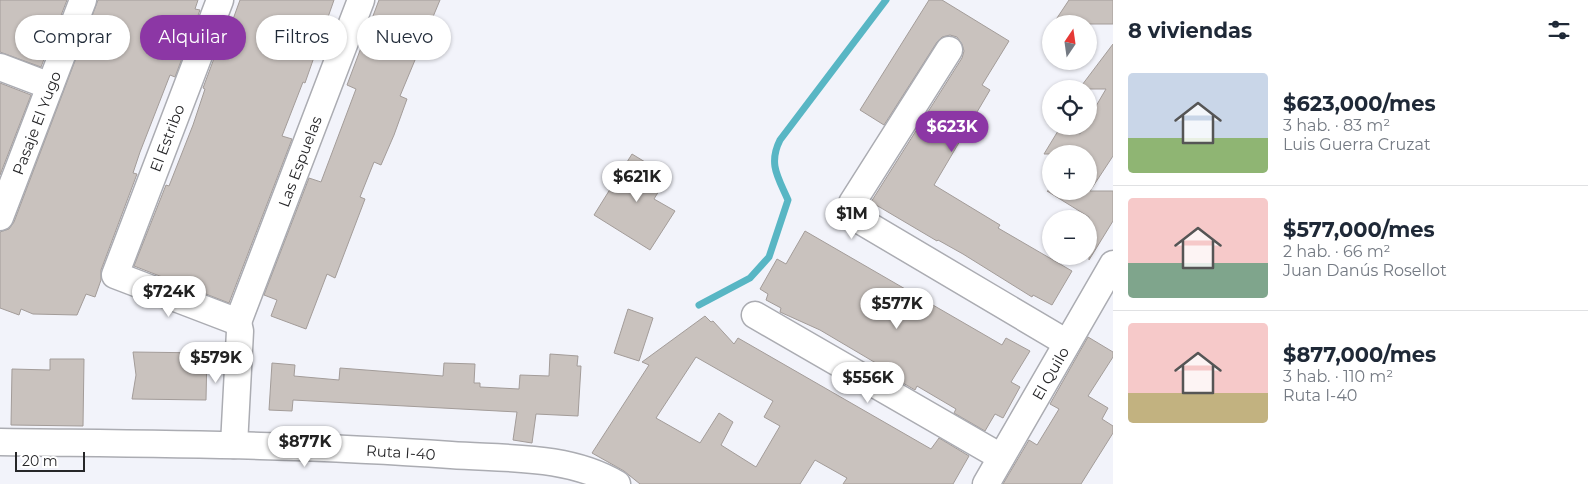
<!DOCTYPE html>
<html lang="es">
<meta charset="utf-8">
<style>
:root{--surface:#fff;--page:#f2f2f3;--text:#1f2937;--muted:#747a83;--line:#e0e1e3;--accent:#8c37a5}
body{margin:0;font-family:Montserrat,sans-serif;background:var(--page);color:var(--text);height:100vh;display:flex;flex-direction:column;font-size:19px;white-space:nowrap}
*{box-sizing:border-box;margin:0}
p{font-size:16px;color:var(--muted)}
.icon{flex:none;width:28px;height:28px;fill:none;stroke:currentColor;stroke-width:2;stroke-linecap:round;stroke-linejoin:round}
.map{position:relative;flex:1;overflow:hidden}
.details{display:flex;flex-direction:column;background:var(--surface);width:475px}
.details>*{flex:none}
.top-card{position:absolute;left:15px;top:15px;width:475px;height:45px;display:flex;gap:10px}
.needle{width:32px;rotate:13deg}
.controls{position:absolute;left:1042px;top:15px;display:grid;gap:10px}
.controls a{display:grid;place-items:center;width:55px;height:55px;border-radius:50%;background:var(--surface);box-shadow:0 1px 4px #0004;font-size:25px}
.scale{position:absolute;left:15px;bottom:12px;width:70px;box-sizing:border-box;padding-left:5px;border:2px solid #262628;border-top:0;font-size:14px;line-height:18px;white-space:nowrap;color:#262628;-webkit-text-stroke:4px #fff;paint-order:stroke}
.price{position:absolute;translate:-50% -42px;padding:0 11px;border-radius:18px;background:#fff;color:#222;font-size:16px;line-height:32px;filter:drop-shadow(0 1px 2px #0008)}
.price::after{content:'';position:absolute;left:50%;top:30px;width:15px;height:11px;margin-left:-8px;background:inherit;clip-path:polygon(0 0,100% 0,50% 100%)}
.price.on{background:var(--accent);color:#fff}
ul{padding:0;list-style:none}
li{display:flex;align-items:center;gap:15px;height:125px;padding:0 15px}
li+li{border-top:1px solid var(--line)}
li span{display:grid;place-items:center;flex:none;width:140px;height:100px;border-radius:5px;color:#555}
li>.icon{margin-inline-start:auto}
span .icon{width:60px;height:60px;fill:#fffc;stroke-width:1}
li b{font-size:21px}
h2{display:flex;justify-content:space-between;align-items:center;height:60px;padding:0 15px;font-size:21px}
.pill{padding:0 18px;border-radius:22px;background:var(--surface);box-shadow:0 1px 4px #0004;font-size:18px;line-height:45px}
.pill.on{background:var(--accent);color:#fff}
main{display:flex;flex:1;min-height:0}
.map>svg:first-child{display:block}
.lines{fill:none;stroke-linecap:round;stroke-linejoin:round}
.stream{stroke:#58b6c4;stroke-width:7}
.building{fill:#c9c2be;stroke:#a39c99;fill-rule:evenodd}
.minor-casing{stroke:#abacb2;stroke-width:29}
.minor{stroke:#fff;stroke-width:26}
.labels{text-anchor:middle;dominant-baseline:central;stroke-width:4;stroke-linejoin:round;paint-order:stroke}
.street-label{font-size:15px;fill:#262628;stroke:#fff}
</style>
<main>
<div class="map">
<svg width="1113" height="484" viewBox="0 0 1113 484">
<rect width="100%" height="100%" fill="#f2f3fa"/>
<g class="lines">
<path class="stream" d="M 699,305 L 750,278 L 769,257 L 788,200 C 778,177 768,164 780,140 L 886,0"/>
</g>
<g class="building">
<polygon points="0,0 67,0 41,67 0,52"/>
<polygon points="98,0 198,0 195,9 200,10 175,77 170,75 140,152 133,173 137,174 101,270 101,280 95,297 86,294 77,315 33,314 21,309 19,315 0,308 0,232 9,229 14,222"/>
<polygon points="240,0 334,0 305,83 303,82 282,136 292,139 229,303 134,266 166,185 169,186 193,125 205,89 203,88 228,21 232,22"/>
<polygon points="379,0 440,0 400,96 407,99 394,135 381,165 374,162 360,197 365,199 335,278 327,274 306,329 271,316 277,300 264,295 309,178 321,182 356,89 347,85"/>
<polygon points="929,0 942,0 1009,41 982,85 990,90 934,185 1000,225 998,228 1072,271 1052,305 1033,295 1032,297 963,254 938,240 937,241 871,202 962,58 964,51 962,44 957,37 950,35 942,37 937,42 884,125 860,110"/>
<polygon points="1069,0 1113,0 1113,24 1053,24"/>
<polygon points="1113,44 1113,156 1090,191 1113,191 1113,221 1089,260 1089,217 1047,191 1089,191 1089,154 1044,154 1061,126 1068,126 1080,134 1084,126 1089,126 1089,118 1106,89 1079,89"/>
<polygon points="0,83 31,95 0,175"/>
<polygon points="632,154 668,176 654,199 675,211 650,250 594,215"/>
<polygon points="805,231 1002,345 1006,338 1030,351 1011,382 1020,387 1003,418 995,414 985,431 954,413 956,409 917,386 915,390 884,372 886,369 820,330 780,312 781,308 766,300 768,294 760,289 777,259 786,264"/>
<polygon points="628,309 653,318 639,361 614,353"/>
<path d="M 705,316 L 711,322 L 713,321 L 734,344 L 738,338 L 931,449 L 939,438 L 969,456 L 953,484 L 843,484 L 847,478 L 815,460 L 800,484 L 640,484 L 624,471 L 592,453 L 649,365 L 642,362 ZM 696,357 L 773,401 L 764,417 L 780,426 L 756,467 L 721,445 L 733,422 L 719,413 L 700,443 L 656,418 Z"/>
<polygon points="1088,337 1113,352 1113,357 1088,396 1108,408 1102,419 1113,426 1113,433 1081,484 1003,484 1029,440 1037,445 1059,409 1050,404"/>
<polygon points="133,352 207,353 206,400 132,399 136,375"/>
<polygon points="550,354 578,356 577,366 581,366 578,416 536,414 532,443 513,440 517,412 293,400 292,411 269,410 272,363 295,365 294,376 339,380 340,368 443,376 444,363 475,364 474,383 480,383 480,387 519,389 520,375 549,376"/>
<polygon points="50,359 84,359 83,426 11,425 12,369 50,370"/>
</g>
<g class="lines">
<defs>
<g id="minor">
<polyline points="220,0 115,275 238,322"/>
<polyline points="949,50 852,203 853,213 861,221 1067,343"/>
<polyline points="0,67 50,86"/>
<path id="s1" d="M 0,217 L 83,0"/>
<polyline points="755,315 1001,457"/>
<path id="s2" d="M 238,322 L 361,0"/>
<path id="s3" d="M 0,442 C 151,444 301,444 451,455 C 507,459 568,455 617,484"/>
<polyline points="234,445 240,331 238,322"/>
<path id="s4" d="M 986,484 L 1113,264"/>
</g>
</defs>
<use href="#minor" class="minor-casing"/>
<use href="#minor" class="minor"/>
</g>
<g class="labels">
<g class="street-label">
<text stroke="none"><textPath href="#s1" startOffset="101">Pasaje El Yugo</textPath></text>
<text transform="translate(167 138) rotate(-69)">El Estribo</text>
<text stroke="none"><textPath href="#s2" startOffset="172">Las Espuelas</textPath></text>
<text stroke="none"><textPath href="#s4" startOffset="128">El Quilo</textPath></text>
<text stroke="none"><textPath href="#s3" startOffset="401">Ruta I-40</textPath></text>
</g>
</g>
</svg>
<div class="controls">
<a><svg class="needle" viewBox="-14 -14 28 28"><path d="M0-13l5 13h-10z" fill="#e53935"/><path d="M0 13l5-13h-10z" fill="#747a83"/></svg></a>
<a><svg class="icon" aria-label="locate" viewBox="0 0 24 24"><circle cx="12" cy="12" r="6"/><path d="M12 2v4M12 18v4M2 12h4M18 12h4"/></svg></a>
<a>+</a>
<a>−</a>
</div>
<div class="scale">20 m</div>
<b class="price on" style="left:952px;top:153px">$623K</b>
<b class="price" style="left:637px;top:203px">$621K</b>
<b class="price" style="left:852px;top:240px">$1M</b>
<b class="price" style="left:169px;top:318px">$724K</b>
<b class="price" style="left:897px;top:330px">$577K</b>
<b class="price" style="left:216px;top:384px">$579K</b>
<b class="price" style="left:868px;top:404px">$556K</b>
<b class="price" style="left:305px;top:468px">$877K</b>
<div class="top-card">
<a class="pill">Comprar</a>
<a class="pill on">Alquilar</a>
<a class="pill">Filtros</a>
<a class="pill">Nuevo</a>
</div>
</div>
<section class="details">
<h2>8 viviendas<svg class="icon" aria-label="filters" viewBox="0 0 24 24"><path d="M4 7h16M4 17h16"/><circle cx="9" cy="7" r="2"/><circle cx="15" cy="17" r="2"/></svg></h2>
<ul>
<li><span style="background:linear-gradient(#c9d6e8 65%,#8fb573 0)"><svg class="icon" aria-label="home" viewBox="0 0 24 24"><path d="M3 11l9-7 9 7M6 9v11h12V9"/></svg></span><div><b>$623,000/mes</b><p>3 hab. · 83 m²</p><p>Luis Guerra Cruzat</p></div></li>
<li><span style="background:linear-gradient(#f6c9c9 65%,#7fa58c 0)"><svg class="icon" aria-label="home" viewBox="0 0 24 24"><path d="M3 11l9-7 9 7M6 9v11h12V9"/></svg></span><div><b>$577,000/mes</b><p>2 hab. · 66 m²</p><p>Juan Danús Rosellot</p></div></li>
<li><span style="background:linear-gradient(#f6c9c9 70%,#c2b280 0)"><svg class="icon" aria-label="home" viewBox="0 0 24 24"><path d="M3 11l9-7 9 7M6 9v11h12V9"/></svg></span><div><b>$877,000/mes</b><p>3 hab. · 110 m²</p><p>Ruta I-40</p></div></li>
</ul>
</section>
</main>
